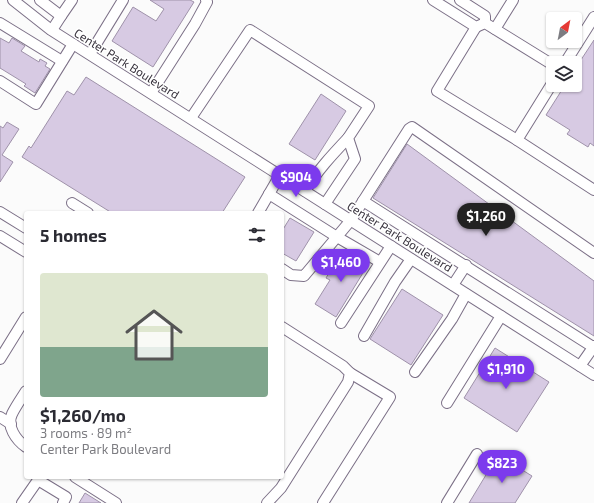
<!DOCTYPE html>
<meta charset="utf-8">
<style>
:root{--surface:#fff;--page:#f2f2f3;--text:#2b2b33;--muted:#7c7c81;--accent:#7c3aed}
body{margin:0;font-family:"Exo 2",sans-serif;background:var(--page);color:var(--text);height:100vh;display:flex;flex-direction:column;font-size:15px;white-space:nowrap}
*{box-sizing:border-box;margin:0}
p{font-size:13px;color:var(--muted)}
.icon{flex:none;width:22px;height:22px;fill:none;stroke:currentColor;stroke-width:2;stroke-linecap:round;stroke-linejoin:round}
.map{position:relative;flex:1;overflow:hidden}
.side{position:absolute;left:24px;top:211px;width:260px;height:268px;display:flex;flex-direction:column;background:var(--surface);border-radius:4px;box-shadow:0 1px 3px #0004}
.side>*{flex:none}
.needle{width:26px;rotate:32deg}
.controls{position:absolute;left:546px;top:12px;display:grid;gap:8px}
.controls a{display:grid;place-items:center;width:36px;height:36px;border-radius:4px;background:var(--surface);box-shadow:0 1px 3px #0004;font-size:20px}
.price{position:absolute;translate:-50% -34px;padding:0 9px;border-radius:14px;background:var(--accent);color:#fff;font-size:13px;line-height:26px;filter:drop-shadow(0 1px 2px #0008)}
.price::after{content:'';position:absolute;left:50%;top:24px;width:12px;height:9px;margin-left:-6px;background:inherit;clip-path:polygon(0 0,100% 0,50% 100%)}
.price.on{background:#222;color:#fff}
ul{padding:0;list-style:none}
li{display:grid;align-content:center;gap:8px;height:212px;padding:0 16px}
li span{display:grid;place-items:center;height:124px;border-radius:4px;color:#555}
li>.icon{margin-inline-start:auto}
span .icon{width:72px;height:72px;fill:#fffc;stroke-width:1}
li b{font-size:17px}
h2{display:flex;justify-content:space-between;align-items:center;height:48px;padding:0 16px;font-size:17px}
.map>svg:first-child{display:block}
.building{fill:#d7cae3;stroke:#9f92aa}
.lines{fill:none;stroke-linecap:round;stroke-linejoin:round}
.minor-casing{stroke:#7c7087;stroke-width:12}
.minor{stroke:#fff;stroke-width:10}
.labels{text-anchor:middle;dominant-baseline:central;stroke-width:3;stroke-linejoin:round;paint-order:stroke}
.street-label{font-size:12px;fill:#37323c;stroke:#fff}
</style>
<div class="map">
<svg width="594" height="503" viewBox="0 0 594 503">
<rect width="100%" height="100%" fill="#fbfbfb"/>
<g class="building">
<polygon points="150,0 190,0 194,2 153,67 112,41 133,7 156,21 164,9"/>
<polygon points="0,38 9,43 12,38 25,46 21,51 39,62 40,59 47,63 45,66 50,69 35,93 24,86 26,84 0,68"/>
<polygon points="594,40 594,146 590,143 588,147 567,134 570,130 546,115 565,85 575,85 575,69"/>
<polygon points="86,77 245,177 222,213 112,213 22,157 29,146 31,148 67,91 74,95"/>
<polygon points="321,94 346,111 315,160 289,144"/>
<polygon points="7,122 19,129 2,155 13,162 0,182 0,126 3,128"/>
<polygon points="407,144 594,281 594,336 373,198"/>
<polygon points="290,218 314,232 296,261 282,253 282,231"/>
<polygon points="349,251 369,263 336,317 315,304 330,280 326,278 338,258 343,261"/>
<polygon points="402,289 443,315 411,365 370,339"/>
<polygon points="495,348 549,382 517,432 464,398"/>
<polygon points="498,455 532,476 515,503 469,503"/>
<polygon points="85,493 101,503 79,503"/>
</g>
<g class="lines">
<defs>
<g id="minor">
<polyline points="13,0 51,30 594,375"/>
<polyline points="40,0 61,16 52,30"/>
<polyline points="433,0 476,27 485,23 553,65"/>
<polyline points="460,0 485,16 485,23"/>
<polyline points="61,16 72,0"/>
<polyline points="0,23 62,61"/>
<polyline points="476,27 437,91 517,140 594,190"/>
<polyline points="495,29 513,0"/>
<polyline points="90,54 123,0"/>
<polyline points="565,63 594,17"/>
<polyline points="0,81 36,104 73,44"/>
<polyline points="151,93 195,24 207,2 206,0"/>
<polyline points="191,118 250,30 369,106 348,138 355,159 325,204"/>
<polyline points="517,140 553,82"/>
<path d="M 305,191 C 317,171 332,155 348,138"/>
<polyline points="269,194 337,237 380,262"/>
<polyline points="363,201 593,347"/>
<polyline points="72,203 88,213"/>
<polyline points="0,212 26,228"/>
<polyline points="258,213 280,175"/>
<polyline points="0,236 26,252"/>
<polyline points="282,269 291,275 304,276 351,220 409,129 412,127 594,253"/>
<polyline points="453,285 466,265"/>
<polyline points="341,323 391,246"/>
<polyline points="364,336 395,282 411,259"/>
<polyline points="0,359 26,317"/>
<polyline points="580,366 594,346"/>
<polyline points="415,372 452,319 466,294"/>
<path d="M 26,391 C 21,399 16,406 12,414 C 6,426 16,440 26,447"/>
<polyline points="447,403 501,316"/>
<polyline points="0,417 11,424"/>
<polyline points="75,477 116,503"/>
<polyline points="22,503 38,480 66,497 63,503"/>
<polyline points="267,503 281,488 348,382 350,373 343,366 282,327"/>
<polyline points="323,503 390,397 350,373"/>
<polyline points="447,503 477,454"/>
</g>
</defs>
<use href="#minor" class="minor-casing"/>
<use href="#minor" class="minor"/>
</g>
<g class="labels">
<g class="street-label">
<text transform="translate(127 63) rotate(32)">Center Park Boulevard</text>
<text transform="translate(400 236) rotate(32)">Center Park Boulevard</text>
</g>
</g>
</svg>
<div class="controls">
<a><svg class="needle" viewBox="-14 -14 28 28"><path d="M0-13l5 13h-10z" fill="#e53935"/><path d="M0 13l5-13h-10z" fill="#7c7c81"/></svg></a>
<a><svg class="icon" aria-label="layers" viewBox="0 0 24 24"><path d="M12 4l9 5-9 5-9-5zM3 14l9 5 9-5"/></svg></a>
</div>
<b class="price" style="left:296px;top:198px">$904</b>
<b class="price on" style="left:486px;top:237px">$1,260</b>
<b class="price" style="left:341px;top:283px">$1,460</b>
<b class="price" style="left:506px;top:390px">$1,910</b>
<b class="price" style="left:502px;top:484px">$823</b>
<section class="side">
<h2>5 homes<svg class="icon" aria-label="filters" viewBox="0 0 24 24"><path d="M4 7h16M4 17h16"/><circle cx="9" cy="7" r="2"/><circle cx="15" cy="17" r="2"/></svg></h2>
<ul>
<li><span style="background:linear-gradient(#dfe7d0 60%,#7fa58c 0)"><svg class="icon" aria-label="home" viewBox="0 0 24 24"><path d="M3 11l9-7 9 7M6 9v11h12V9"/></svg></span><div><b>$1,260/mo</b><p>3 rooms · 89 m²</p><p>Center Park Boulevard</p></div></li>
</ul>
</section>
</div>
